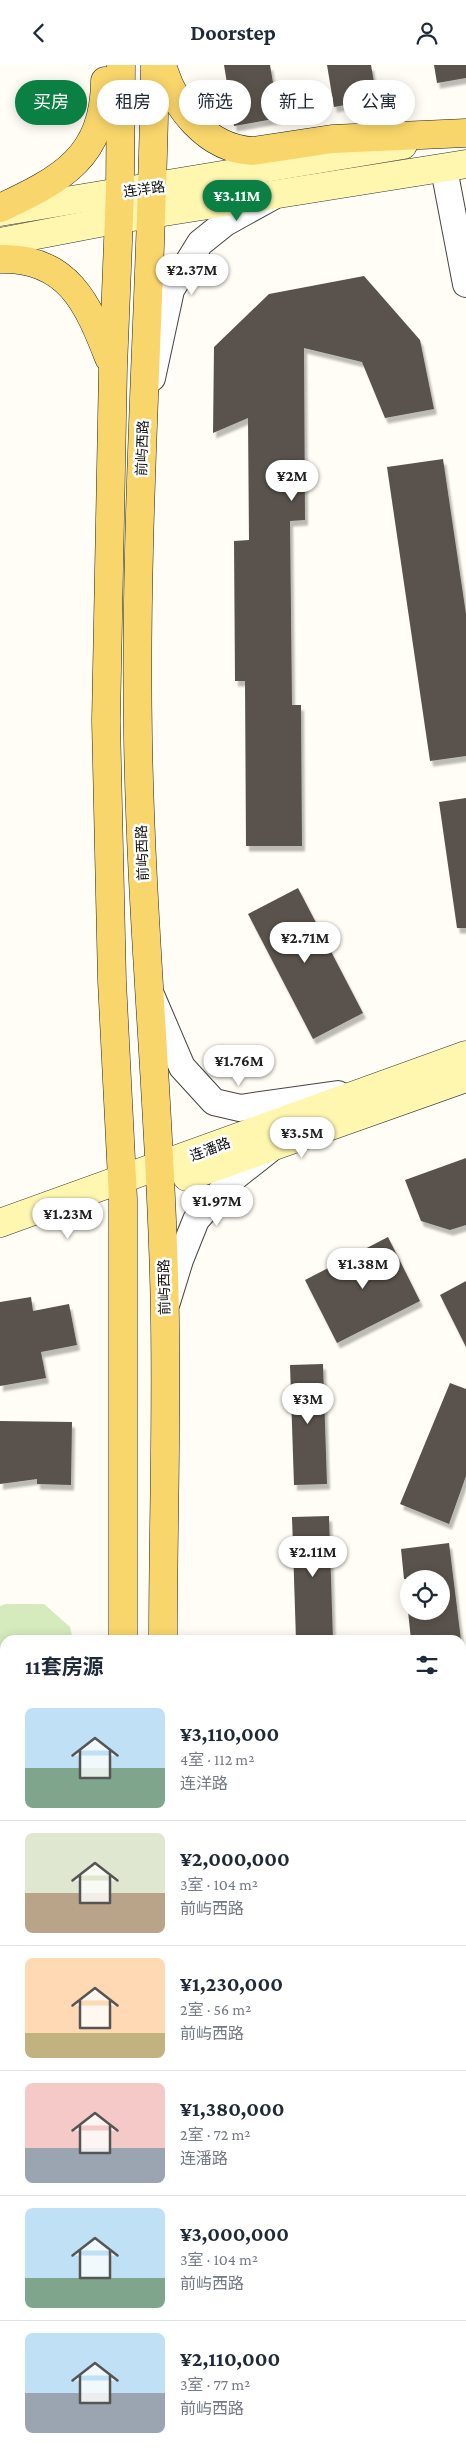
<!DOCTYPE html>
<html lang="zh">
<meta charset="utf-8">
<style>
:root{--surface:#fff;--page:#f2f2f3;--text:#1f2937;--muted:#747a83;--line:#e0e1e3;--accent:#0b8043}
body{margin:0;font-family:"Crimson Pro","Noto Sans SC",serif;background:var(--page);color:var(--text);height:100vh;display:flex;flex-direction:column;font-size:19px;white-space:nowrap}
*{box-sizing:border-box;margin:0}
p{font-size:16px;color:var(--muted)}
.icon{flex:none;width:28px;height:28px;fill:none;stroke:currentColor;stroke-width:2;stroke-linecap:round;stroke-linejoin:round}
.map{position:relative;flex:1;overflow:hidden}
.panel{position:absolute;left:0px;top:1570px;width:466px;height:821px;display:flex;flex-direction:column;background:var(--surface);border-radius:15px 15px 0 0;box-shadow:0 2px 12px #0003}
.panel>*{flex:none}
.guide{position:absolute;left:15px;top:15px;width:436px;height:45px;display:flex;gap:10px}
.controls{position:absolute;left:400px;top:1505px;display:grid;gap:10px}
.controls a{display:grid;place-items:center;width:50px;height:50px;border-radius:50%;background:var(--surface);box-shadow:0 2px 12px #0003;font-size:25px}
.price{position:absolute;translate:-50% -42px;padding:0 11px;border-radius:18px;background:#fff;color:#222;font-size:16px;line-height:32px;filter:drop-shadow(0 1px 2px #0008)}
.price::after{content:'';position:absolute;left:50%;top:30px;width:15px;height:11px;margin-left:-8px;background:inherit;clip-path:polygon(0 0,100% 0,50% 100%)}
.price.on{background:var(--accent);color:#fff}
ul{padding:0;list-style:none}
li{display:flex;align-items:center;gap:15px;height:125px;padding:0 25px}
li+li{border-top:1px solid var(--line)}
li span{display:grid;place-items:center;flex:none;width:140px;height:100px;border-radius:8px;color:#555}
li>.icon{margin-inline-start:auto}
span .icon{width:60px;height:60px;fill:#fffc;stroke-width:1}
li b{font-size:21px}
h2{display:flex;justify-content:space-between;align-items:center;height:60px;padding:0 25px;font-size:21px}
.chip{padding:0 18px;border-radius:22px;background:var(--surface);box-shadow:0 2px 12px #0003;font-size:18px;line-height:45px}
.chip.on{background:var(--accent);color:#fff}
header{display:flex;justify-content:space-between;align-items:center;height:65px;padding:0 25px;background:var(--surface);font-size:22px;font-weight:700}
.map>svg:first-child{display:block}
.green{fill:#d5ebbd}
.building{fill:#5a524d;filter:url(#shadow)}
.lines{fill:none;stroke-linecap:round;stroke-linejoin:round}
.service-casing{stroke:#444;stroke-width:11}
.minor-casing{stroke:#444;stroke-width:21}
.tertiary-casing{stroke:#444;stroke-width:28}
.secondary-casing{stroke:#333;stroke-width:29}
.primary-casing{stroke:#222;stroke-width:29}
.trunk-casing{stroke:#222;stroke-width:29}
.service{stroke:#fff;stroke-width:10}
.minor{stroke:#fff;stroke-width:20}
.tertiary{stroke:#fff;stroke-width:26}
.secondary{stroke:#fff6b0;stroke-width:28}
.primary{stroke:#f9d66b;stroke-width:28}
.trunk{stroke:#f7bc64;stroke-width:28}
.labels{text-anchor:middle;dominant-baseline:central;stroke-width:5;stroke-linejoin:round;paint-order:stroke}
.street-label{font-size:14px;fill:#111;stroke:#fff}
</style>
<header><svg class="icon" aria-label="back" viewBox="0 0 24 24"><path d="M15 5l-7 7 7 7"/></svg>Doorstep<svg class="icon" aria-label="person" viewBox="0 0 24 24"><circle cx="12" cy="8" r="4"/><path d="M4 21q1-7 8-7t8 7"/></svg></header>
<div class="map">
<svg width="466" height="2391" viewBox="0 0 466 2391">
<defs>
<filter id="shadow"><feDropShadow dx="3" dy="5.5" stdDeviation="1" flood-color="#0004"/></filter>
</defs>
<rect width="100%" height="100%" fill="#fffdf5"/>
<g class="green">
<polygon points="6,1539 44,1539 70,1562 73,1575 5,1575 5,1789 0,1765 0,1541"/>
<polygon points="466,1979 466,2064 461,2065 461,1980"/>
<polygon points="5,2075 5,2148 0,2149 0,2076"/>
</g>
<g class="building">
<polygon points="224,0 270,0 279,53 234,61"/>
<polygon points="327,0 371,0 377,34 334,42"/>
<polygon points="434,0 466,0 466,13 437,18"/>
<polygon points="364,211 420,275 434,344 385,353 362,297 304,283 305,455 290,456 292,640 301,640 302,781 246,781 245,616 235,616 234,476 249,475 248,353 213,368 214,282 269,229"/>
<polygon points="443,394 466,549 466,691 430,696 387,402"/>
<polygon points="466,733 466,863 457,863 439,737"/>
<polygon points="298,823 363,948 313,974 248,849"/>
<polygon points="466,1093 466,1160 450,1165 421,1156 405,1115"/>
<polygon points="388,1172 420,1236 337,1278 305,1215"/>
<polygon points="466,1216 466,1282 440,1230"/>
<polygon points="31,1232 33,1246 69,1239 77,1280 41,1287 46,1313 0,1321 0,1237"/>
<polygon points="323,1299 327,1419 294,1420 290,1300"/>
<polygon points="450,1318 466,1324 466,1411 449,1459 400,1439"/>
<polygon points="0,1356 72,1357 71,1420 37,1419 37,1414 0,1419"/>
<polygon points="329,1451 333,1575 296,1575 292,1452"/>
<polygon points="449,1478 461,1575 411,1575 408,1546 441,1546 441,1514 404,1514 401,1484"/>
</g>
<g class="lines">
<defs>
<g id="service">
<polyline points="461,1760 466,1759"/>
<polyline points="461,2227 466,2246"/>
<polyline points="461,2260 466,2260"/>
</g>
<polyline id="minor" points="461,2324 466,2321"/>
<g id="tertiary">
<polyline points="444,104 466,219"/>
<polyline points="152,313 171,225 200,178 225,158 272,132"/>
<polyline points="152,932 182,1002 214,1037 240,1043 338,1029"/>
<polyline points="167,1237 180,1195 196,1155 231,1115 269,1085"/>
</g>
<g id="secondary">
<polyline points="0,147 403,80"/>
<polyline points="0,177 120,154 466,99"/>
<polyline points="187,1112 466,1013"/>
<polyline points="0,1158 466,990"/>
<polyline points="0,1956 5,1955"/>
<polyline points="0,2067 5,2066"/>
<polyline points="278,2386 279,2391"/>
<polyline points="311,2386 313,2391"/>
</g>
<g id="primary">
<polyline points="121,0 120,127 113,303 106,656 112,916 123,1134 123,1575"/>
<path d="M 155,0 C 152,224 134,448 138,673 C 141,852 159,1031 164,1211 C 168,1332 163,1454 163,1575"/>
<path d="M 162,0 C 174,41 206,84 253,86 L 332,74 L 466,68"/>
<path d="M 0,143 C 62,114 104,92 105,16"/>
<path d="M 0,194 C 68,192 88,239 109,293"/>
</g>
<g id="trunk">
<polyline points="461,1893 466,1892"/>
<polyline points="461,1938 466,1937"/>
<polyline points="0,1978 5,1977"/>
<polyline points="0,2001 5,2000"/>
<polyline points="0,2026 5,2025"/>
<polyline points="0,2049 5,2048"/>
</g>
</defs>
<use href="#service" class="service-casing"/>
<use href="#minor" class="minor-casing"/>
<use href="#tertiary" class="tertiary-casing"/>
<use href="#secondary" class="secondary-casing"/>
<use href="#primary" class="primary-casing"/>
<use href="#trunk" class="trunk-casing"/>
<use href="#service" class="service"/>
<use href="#minor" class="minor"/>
<use href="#tertiary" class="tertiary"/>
<use href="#secondary" class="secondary"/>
<use href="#primary" class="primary"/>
<use href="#trunk" class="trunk"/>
</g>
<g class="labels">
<g class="street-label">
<text transform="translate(144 124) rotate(-8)">连洋路</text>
<text transform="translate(142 383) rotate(-88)">前屿西路</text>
<text transform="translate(142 788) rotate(-92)">前屿西路</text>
<text transform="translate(210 1084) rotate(-20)">连潘路</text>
<text transform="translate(164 1222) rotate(-91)">前屿西路</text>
</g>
</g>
</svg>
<div class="controls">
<a><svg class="icon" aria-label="locate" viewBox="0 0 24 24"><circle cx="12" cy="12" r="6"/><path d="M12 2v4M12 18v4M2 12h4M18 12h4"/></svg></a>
</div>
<b class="price on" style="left:237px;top:157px">¥3.11M</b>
<b class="price" style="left:192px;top:231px">¥2.37M</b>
<b class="price" style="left:292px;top:437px">¥2M</b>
<b class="price" style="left:305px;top:899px">¥2.71M</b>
<b class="price" style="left:239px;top:1022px">¥1.76M</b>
<b class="price" style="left:302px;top:1094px">¥3.5M</b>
<b class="price" style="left:217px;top:1162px">¥1.97M</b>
<b class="price" style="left:68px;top:1175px">¥1.23M</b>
<b class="price" style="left:363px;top:1225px">¥1.38M</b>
<b class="price" style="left:308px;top:1360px">¥3M</b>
<b class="price" style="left:313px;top:1513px">¥2.11M</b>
<div class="guide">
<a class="chip on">买房</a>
<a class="chip">租房</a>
<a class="chip">筛选</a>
<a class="chip">新上</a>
<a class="chip">公寓</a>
</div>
<section class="panel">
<h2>11套房源<svg class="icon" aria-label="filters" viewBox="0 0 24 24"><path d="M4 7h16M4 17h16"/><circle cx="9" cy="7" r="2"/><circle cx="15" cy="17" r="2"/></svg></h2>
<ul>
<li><span style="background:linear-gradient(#bfe0f5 60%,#7fa58c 0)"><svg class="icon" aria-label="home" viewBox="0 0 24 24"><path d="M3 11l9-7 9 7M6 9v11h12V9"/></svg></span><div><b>¥3,110,000</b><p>4室 · 112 m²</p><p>连洋路</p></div></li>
<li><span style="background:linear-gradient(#dfe7d0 60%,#b9a48a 0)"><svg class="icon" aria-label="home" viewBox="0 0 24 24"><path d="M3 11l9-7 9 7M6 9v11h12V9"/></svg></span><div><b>¥2,000,000</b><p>3室 · 104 m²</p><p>前屿西路</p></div></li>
<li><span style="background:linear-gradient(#ffd9b3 75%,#c2b280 0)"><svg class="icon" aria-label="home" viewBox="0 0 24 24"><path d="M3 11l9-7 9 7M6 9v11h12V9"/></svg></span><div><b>¥1,230,000</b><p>2室 · 56 m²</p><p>前屿西路</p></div></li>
<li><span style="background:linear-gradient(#f6c9c9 65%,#9aa5b1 0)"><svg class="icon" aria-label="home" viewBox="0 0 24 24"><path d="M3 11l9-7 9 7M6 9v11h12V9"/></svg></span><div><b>¥1,380,000</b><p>2室 · 72 m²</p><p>连潘路</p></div></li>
<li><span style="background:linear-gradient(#bfe0f5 70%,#7fa58c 0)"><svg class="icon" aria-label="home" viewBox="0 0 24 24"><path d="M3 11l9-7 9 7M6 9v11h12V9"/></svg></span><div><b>¥3,000,000</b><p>3室 · 104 m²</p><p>前屿西路</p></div></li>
<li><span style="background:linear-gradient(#bfe0f5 60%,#9aa5b1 0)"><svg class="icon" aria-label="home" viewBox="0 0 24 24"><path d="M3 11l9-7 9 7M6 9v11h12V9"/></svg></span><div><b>¥2,110,000</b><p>3室 · 77 m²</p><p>前屿西路</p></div></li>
</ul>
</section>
</div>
